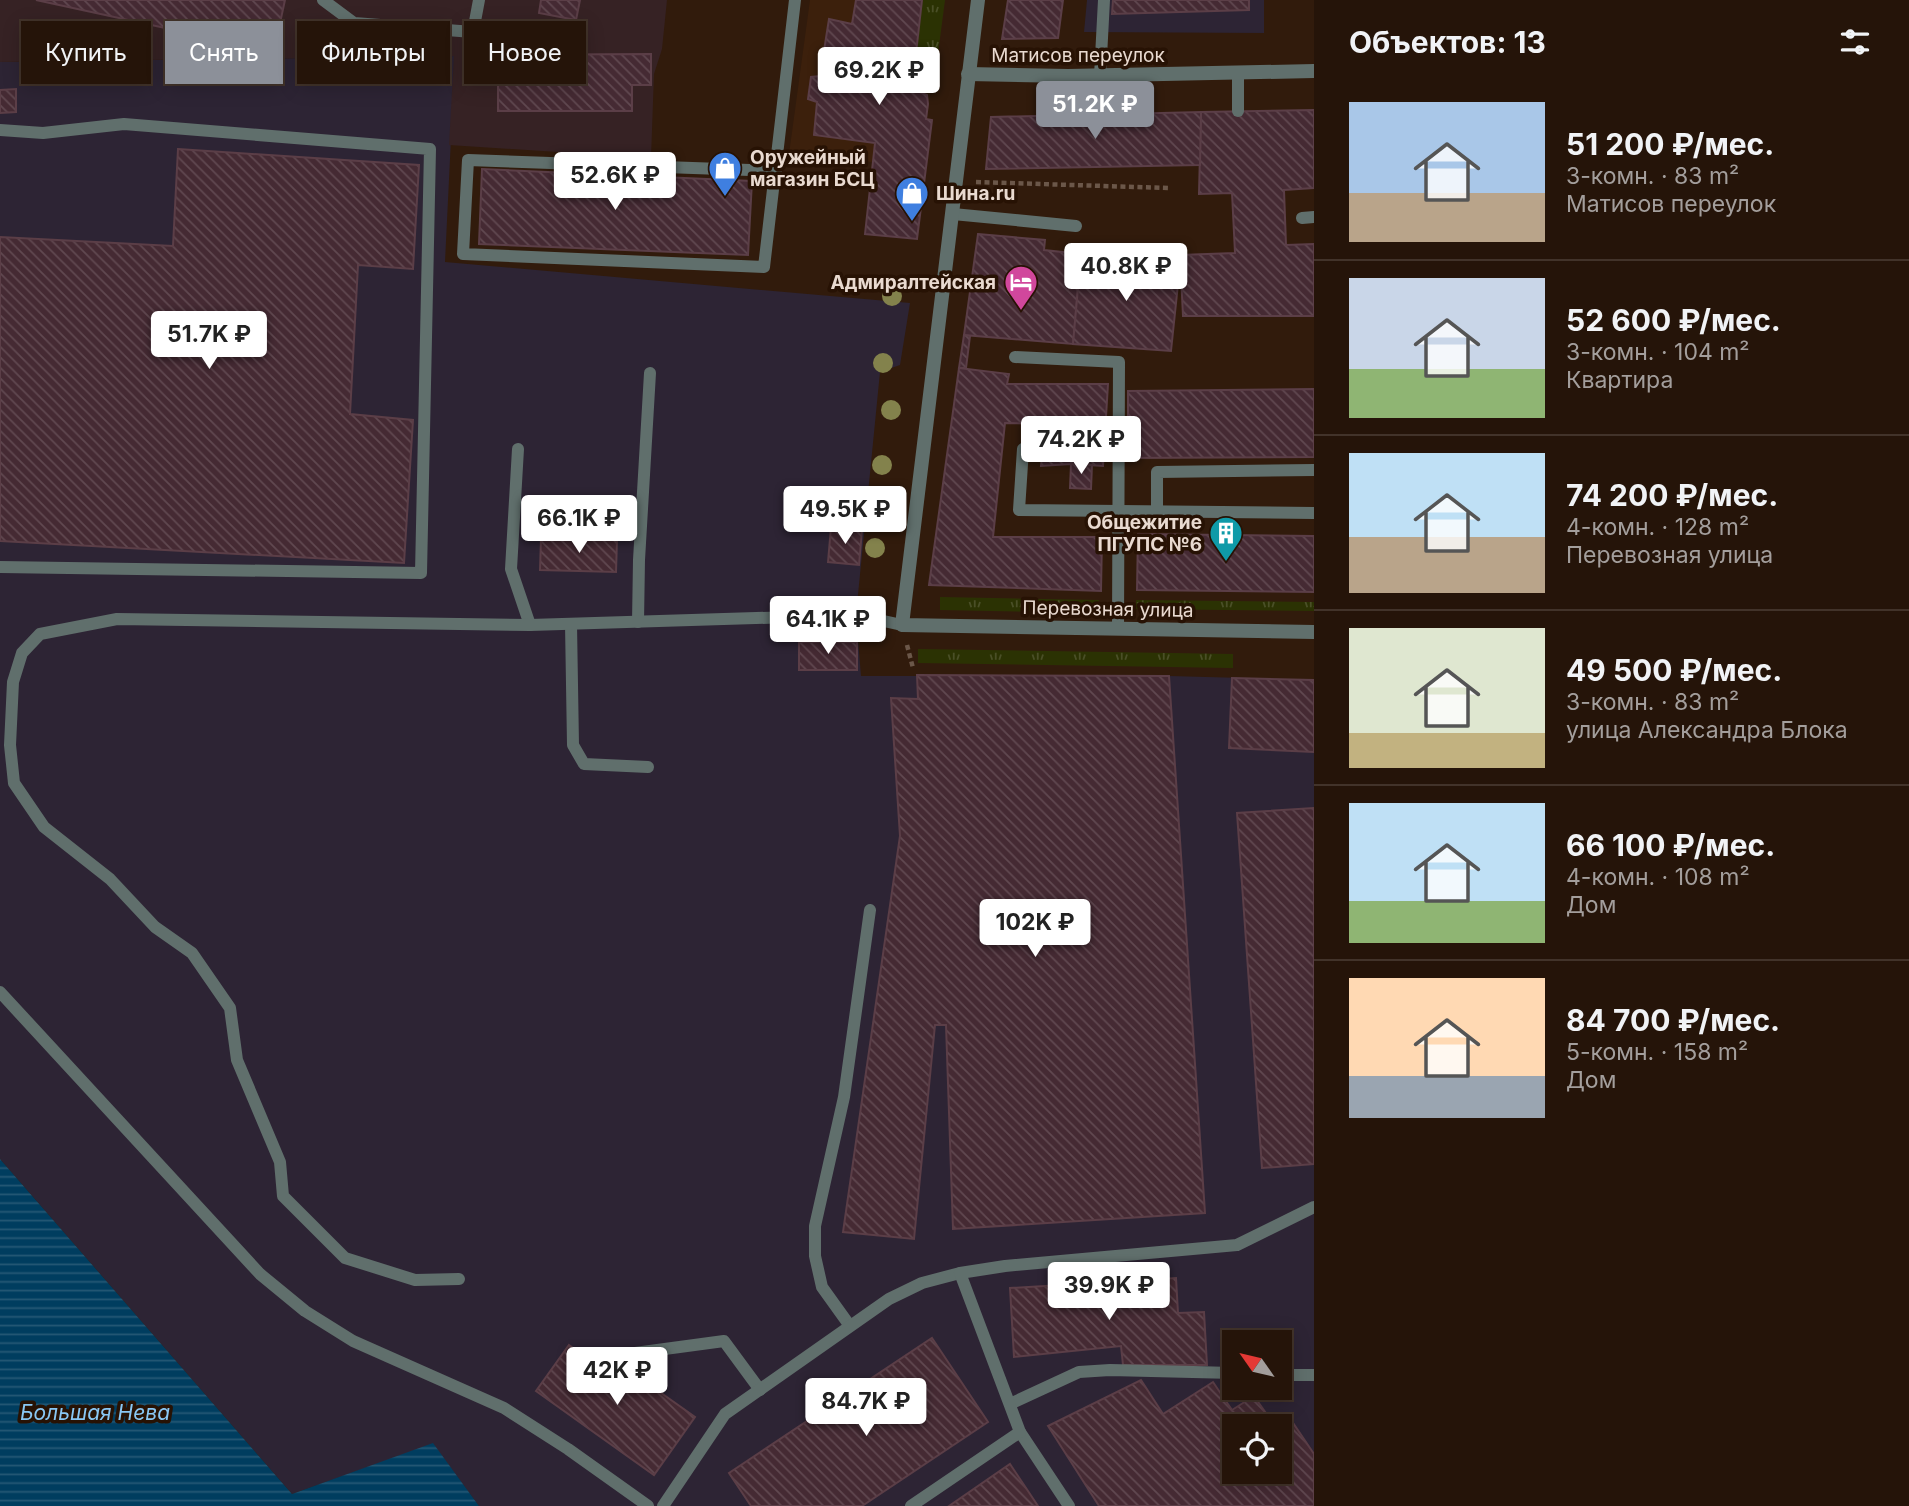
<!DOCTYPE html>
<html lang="ru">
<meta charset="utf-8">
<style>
:root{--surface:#251409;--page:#312117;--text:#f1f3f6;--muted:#a39e9c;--line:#42332a;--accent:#8c9099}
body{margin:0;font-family:Inter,sans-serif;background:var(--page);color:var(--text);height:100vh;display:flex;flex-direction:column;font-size:26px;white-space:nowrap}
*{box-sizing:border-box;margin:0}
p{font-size:23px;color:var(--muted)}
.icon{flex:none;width:38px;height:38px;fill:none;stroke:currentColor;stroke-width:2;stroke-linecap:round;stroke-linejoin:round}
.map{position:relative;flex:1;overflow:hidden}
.drawer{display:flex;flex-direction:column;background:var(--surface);width:595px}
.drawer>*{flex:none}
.hud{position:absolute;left:21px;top:21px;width:665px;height:63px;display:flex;gap:14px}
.needle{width:46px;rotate:304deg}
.controls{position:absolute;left:1222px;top:1330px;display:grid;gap:14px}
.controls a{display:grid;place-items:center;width:70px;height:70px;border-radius:0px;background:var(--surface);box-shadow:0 4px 18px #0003,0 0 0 2px var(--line);font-size:35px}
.price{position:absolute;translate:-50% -60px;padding:0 16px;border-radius:7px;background:#fff;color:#222;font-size:23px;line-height:46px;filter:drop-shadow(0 2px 4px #0008)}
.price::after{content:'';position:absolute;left:50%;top:42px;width:21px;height:16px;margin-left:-10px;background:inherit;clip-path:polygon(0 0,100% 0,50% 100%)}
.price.selected{background:var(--accent);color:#fff}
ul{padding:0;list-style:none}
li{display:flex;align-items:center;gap:21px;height:175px;padding:0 35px}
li+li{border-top:2px solid var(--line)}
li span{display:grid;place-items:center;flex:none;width:196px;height:140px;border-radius:0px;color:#555}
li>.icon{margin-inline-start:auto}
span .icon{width:84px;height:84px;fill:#fffc;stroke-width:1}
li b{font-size:30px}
h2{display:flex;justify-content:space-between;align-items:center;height:84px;padding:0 35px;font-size:30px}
.chip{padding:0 24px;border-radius:0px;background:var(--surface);box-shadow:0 4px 18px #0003,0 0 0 2px var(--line);font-size:24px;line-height:63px}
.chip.selected{background:var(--accent);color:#fff}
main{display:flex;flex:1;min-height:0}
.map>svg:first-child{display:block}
.built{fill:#3c200c}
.industrial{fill:#2d2434;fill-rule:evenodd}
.medical{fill:#362224}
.grass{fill:url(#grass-tufts)}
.water{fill:url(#water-rules)}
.building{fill:url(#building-back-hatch);stroke:#5b3e47;stroke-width:2}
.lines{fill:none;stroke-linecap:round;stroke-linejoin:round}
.path{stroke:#6b5749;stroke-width:4.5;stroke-dasharray:5 3.5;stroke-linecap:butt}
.lane{stroke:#606f6c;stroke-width:12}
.street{stroke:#606f6c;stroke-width:14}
.tree{fill:#83824c}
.labels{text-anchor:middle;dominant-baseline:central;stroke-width:7;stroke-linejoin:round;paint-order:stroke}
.street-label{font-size:19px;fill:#e9dad0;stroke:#271204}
.poi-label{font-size:19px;font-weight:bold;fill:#e9dad0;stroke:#271204;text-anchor:start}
.water-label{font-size:21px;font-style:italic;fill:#89c7f4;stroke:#271204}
</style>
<main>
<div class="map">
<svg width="1314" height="1506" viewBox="0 0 1314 1506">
<defs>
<pattern id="grass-tufts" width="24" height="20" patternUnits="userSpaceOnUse" patternTransform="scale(1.75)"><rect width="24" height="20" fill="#2b3203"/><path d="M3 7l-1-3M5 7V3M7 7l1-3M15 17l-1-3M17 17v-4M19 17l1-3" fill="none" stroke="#4a4f27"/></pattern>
<pattern id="water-rules" width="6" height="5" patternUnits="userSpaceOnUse" patternTransform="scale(1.75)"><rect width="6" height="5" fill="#003d5f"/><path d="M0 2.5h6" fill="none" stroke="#255875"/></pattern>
<pattern id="building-back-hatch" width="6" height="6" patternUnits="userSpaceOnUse" patternTransform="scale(1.75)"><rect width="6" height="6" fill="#452a33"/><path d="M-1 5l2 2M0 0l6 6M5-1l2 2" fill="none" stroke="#604850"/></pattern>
</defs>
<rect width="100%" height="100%" fill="#311b0c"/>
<polygon class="built" points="810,0 922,0 912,89 927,95 928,104 926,118 932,120 917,239 865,234 872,162 789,154"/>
<g class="industrial">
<polygon points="1087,0 1264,0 1264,33 1084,32"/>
<path d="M 455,56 L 445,262 L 910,303 L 900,365 L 880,372 L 856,615 L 861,676 L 1169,676 L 1314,680 L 1314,1506 L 479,1506 L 433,1444 L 292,1494 L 0,1159 L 0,62 ZM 1234,1342 L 1279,1342 L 1279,1388 L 1234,1388 ZM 1234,1426 L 1279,1426 L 1279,1472 L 1234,1472 Z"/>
</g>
<polygon class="medical" points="0,0 667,0 662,49 654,74 651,158 449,145 454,56 0,62"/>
<g class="grass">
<polygon points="922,0 945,0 937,61 930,69 914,71"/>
<polygon points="940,597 1099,600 1098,613 940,610"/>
<polygon points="1136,600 1314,602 1314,611 1136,609"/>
<polygon points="918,649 1233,654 1233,668 918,663"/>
</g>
<polygon class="water" points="0,1159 292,1494 433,1443 479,1506 0,1506"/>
<g class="building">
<polygon points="36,0 285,0 277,37 242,30 239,44"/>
<polygon points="541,0 580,0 576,20 539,13"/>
<polygon points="856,0 922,0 912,89 927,95 928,104 926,119 932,120 917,239 865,234 875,143 814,135 817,102 808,99 811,77 820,76 829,19 852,24"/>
<polygon points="1008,0 1063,0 1058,38 1002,39"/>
<polygon points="1113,0 1249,0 1249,10 1112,14"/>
<polygon points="651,54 651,85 632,85 632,111 498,111 498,73 479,73 479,55"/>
<polygon points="16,89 16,112 0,113 0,90"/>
<polygon points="1314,110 1314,188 1284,190 1286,245 1314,244 1314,316 1183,316 1180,255 1235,253 1232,193 1199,194 1201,112"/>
<polygon points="1201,112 1200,165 986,169 991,117"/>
<polygon points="178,149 419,165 413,269 358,265 350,414 413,420 404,563 0,541 0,237 173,246"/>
<polygon points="482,169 752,181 748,255 479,244"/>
<polygon points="978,234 1045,240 1044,250 1081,254 1073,344 964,335"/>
<polygon points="1081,254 1180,265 1171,351 1073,344"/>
<polygon points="964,335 970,336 966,368 959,368"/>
<polygon points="959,368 1009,374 1007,384 1108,384 1103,466 1071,464 1041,466 1045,424 1005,423 993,537 1102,537 1101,591 929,585"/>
<polygon points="1314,389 1314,457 1128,458 1128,391"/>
<polygon points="1071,464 1092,465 1091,489 1070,488"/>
<polygon points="831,527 862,530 859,565 828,562"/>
<polygon points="1138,534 1314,536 1314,592 1137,590"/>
<polygon points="541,538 617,540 616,572 540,570"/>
<rect x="799" y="642" width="58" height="28"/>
<polygon points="917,675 1169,676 1205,1213 953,1229 946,1025 935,1025 914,1239 843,1232 900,836 891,698 918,699"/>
<polygon points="1232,678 1314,680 1314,752 1229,748"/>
<polygon points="1314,808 1314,1164 1262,1168 1237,813"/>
<polygon points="1176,1278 1178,1313 1204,1312 1207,1365 1123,1365 1121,1346 1014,1357 1010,1288"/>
<polygon points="932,1338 988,1422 862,1506 751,1506 729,1473"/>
<polygon points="569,1345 598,1366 606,1354 695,1417 654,1475 536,1391"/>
<polygon points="1141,1380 1163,1414 1213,1382 1232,1410 1254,1396 1275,1426 1234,1426 1234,1472 1279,1472 1279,1428 1291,1420 1314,1454 1314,1506 1099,1506 1048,1426"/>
<polygon points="1010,1464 1038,1506 949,1506"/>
</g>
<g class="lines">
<g class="path">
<polyline points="976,182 1168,188"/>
<polyline points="907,645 913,668"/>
</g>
<g class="lane">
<polyline points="323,0 354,23 473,32 479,0"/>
<polyline points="1238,72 1238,111"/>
<polyline points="1100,76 1104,0"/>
<polyline points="0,130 43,133 124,124 430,149 421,573 0,567"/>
<polyline points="776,171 468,160 463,254 764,267 795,0"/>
<polyline points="953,214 1076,226"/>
<polyline points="1302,218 1314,217"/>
<polyline points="1015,357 1119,362 1118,629"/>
<polyline points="518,449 511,569 530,625"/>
<polyline points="1023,449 1019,510 1314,513"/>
<polyline points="1157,512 1157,472 1314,470"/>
<polyline points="638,622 639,560 650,373"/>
<polyline points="571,624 573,745 584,764 648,767"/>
<polyline points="0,992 260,1274 305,1311 353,1341 504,1408 568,1449 648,1506"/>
<polyline points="459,1279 415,1280 345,1258 283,1196 280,1162 237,1060 230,1008 192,953 155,927 110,879 44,827 14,783 10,745 13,682 22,653 40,634 117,619 530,625 856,615 902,625"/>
<polyline points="850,1326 822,1287 815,1256 815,1226 844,1097 870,910"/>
<polyline points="635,1353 724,1341 760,1390"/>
<polyline points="1279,1375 1314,1375"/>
<polyline points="1010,1404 1079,1372 1110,1370 1234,1373"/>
<polyline points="1020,1432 1069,1506"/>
<polyline points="663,1506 725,1414 889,1299 922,1283 960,1273"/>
<polyline points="911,1506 1020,1432 960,1273 1005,1266 1237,1245 1314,1207"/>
</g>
<g class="street">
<polyline points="978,0 902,625 1314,632"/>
<polyline points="968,74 1068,76 1314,71"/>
</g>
</g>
<g class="tree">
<circle cx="892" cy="296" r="10"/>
<circle cx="883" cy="363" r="10"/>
<circle cx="891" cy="410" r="10"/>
<circle cx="882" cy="465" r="10"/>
<circle cx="878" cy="502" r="10"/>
<circle cx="875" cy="548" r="10"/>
</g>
<defs>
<symbol id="shop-pin" viewBox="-11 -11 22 30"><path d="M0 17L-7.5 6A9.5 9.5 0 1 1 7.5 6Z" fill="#3f7fe0" stroke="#271204"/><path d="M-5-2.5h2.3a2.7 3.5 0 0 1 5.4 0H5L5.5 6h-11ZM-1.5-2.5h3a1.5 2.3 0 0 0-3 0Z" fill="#fff"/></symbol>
<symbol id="hotel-pin" viewBox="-11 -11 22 30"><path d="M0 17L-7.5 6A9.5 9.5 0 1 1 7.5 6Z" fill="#d1479c" stroke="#271204"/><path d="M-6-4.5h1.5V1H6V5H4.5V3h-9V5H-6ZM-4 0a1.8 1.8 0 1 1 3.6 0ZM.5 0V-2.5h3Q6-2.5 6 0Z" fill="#fff"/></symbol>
<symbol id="building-pin" viewBox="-11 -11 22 30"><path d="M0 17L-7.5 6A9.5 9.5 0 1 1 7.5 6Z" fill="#0f9aa8" stroke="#271204"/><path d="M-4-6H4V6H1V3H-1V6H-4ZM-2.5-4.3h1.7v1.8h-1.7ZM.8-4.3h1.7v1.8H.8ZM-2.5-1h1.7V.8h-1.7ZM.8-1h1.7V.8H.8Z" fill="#fff"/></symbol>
</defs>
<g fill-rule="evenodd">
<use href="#shop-pin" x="706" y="149" width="38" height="52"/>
<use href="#shop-pin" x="893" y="174" width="38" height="52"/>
<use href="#hotel-pin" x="1002" y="263" width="38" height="52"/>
<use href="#building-pin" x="1207" y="514" width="38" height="52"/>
</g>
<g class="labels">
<g class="street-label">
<text x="1078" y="55">Матисов переулок</text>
<text transform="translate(1108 609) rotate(1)">Перевозная улица</text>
</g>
<g class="poi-label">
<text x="750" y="157">Оружейный<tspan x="750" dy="22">магазин БСЦ</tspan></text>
<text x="936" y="193">Шина.ru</text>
<text x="996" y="282" text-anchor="end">Адмиралтейская</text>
<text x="1202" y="522" text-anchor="end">Общежитие<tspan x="1202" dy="22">ПГУПС №6</tspan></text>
</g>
<g class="water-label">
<text x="95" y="1412">Большая Нева</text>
</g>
</g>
</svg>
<div class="controls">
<a><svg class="needle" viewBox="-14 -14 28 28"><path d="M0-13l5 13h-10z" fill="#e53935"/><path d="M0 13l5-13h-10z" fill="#a39e9c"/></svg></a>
<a><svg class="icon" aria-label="locate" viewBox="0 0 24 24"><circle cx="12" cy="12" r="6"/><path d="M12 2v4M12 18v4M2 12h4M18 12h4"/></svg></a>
</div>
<b class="price" style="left:879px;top:107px">69.2K ₽</b>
<b class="price selected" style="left:1095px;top:141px">51.2K ₽</b>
<b class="price" style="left:615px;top:212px">52.6K ₽</b>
<b class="price" style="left:1126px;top:303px">40.8K ₽</b>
<b class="price" style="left:209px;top:371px">51.7K ₽</b>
<b class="price" style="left:1081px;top:476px">74.2K ₽</b>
<b class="price" style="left:845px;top:546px">49.5K ₽</b>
<b class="price" style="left:579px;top:555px">66.1K ₽</b>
<b class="price" style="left:828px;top:656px">64.1K ₽</b>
<b class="price" style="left:1035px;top:959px">102K ₽</b>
<b class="price" style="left:1109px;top:1322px">39.9K ₽</b>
<b class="price" style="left:617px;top:1407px">42K ₽</b>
<b class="price" style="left:866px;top:1438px">84.7K ₽</b>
<div class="hud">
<a class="chip">Купить</a>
<a class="chip selected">Снять</a>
<a class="chip">Фильтры</a>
<a class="chip">Новое</a>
</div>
</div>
<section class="drawer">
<h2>Объектов: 13<svg class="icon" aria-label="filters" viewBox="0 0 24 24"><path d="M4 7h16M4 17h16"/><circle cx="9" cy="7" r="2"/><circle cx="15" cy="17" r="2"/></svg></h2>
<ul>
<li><span style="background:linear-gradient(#a9c7e8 65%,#b9a48a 0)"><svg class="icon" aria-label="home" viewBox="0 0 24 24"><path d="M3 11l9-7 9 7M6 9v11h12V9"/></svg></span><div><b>51 200 ₽/мес.</b><p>3-комн. · 83 m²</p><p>Матисов переулок</p></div></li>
<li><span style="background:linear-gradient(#c9d6e8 65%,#8fb573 0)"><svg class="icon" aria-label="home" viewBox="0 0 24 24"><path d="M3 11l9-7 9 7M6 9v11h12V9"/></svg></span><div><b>52 600 ₽/мес.</b><p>3-комн. · 104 m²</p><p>Квартира</p></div></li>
<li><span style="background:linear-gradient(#bfe0f5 60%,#b9a48a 0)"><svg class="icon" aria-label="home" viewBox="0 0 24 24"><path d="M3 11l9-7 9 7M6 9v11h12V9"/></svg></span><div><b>74 200 ₽/мес.</b><p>4-комн. · 128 m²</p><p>Перевозная улица</p></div></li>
<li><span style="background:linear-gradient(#dfe7d0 75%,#c2b280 0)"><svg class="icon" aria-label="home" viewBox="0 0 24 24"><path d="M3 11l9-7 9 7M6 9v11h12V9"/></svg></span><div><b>49 500 ₽/мес.</b><p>3-комн. · 83 m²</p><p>улица Александра Блока</p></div></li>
<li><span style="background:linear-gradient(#bfe0f5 70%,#8fb573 0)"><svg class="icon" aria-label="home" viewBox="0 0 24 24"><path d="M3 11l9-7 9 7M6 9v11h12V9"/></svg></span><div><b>66 100 ₽/мес.</b><p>4-комн. · 108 m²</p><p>Дом</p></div></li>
<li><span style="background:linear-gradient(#ffd9b3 70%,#9aa5b1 0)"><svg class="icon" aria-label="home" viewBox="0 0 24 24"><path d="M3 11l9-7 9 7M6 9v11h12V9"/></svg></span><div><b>84 700 ₽/мес.</b><p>5-комн. · 158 m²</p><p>Дом</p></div></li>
</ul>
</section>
</main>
